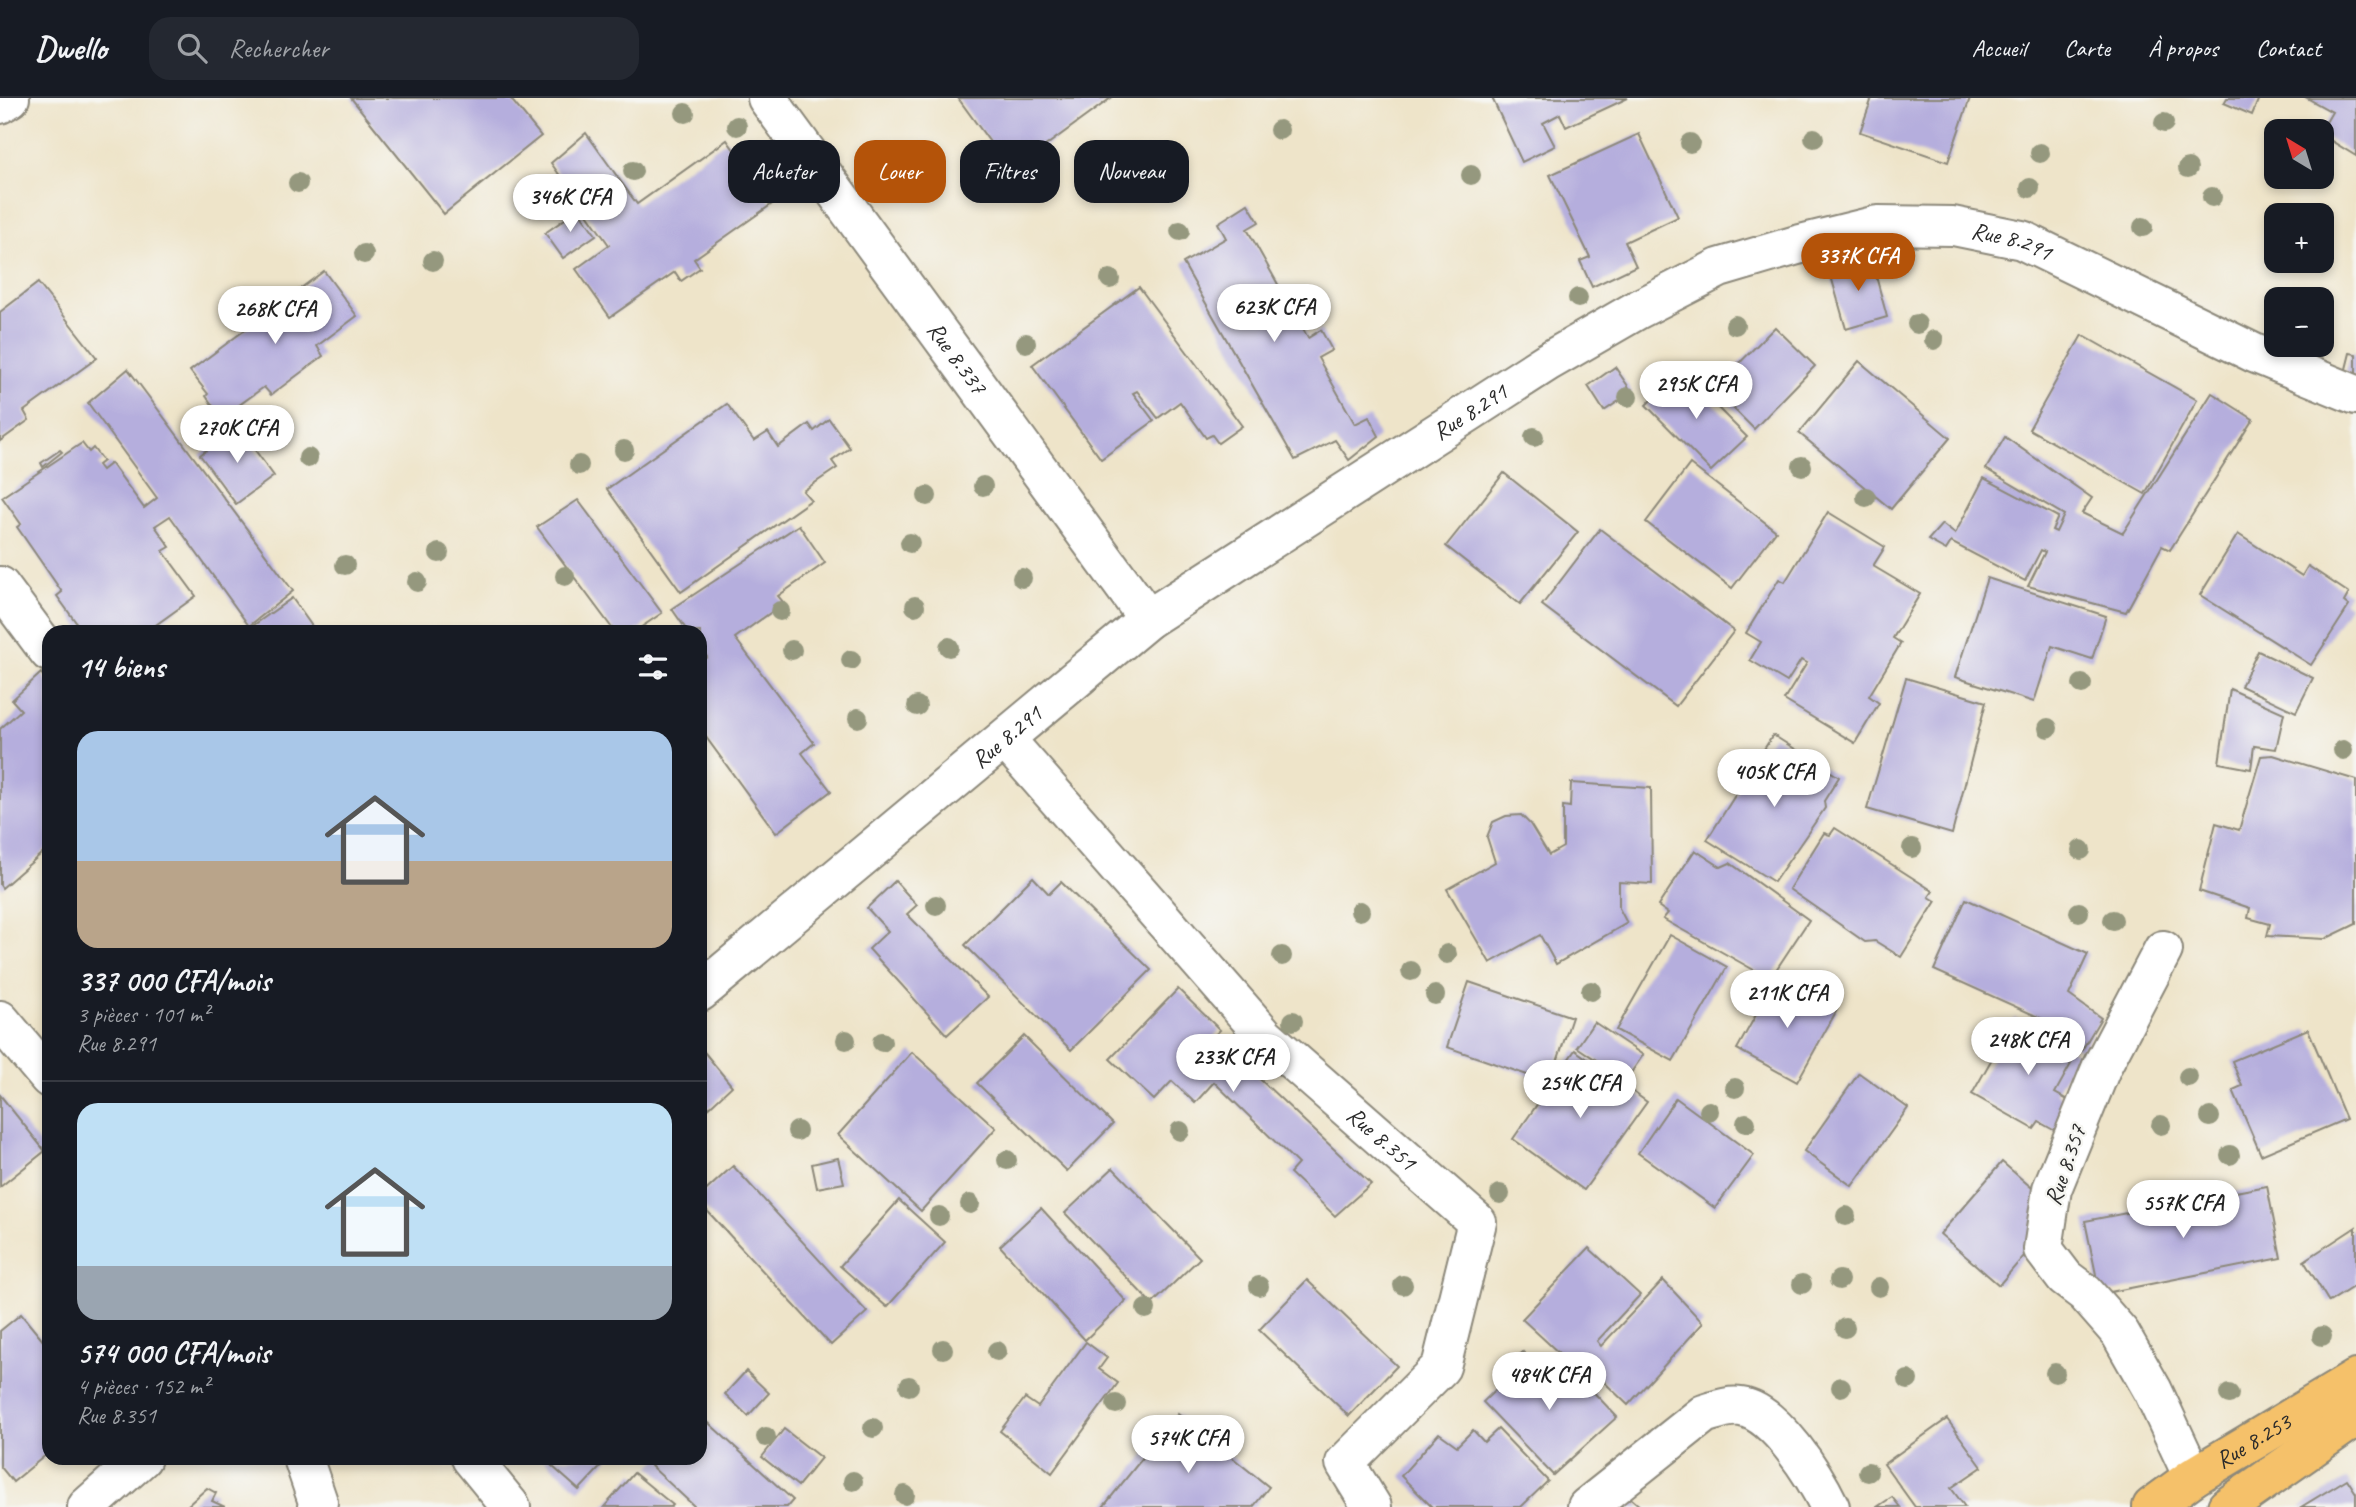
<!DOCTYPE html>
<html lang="fr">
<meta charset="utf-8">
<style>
:root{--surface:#171b24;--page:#242831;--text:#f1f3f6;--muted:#9ea1a6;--line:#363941;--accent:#b45309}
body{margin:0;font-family:Caveat,sans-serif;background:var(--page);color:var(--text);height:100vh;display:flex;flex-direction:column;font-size:26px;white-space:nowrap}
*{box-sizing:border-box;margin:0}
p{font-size:23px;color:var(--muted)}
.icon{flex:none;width:38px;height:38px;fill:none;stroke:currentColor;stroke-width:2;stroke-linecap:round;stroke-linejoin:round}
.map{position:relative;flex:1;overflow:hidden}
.drawer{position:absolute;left:42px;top:527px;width:665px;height:840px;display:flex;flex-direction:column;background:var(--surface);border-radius:21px;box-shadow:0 4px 10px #0003}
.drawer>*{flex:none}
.guide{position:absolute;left:728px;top:42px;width:665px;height:63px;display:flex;gap:14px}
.needle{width:46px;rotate:322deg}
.fabs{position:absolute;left:2264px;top:21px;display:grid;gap:14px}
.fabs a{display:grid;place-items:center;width:70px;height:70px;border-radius:14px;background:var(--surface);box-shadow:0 4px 10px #0003;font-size:35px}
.price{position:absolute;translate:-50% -60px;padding:0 16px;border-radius:24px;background:#fff;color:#222;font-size:23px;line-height:46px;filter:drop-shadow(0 2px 4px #0008)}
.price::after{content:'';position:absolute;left:50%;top:42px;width:21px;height:16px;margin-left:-10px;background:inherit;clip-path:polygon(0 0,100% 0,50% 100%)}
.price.on{background:var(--accent);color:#fff}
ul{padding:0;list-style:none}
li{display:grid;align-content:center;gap:14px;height:371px;padding:0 35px}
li+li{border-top:2px solid var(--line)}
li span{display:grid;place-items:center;height:217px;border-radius:21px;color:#555}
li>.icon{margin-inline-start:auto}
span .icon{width:126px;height:126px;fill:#fffc;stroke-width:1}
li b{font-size:30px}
h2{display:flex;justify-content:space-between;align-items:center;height:84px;padding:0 35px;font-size:30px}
.tag{padding:0 24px;border-radius:21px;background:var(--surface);box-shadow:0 4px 10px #0003;font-size:24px;line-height:63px}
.tag.on{background:var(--accent);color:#fff}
header{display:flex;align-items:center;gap:42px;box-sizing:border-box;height:98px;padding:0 35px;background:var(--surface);border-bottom:2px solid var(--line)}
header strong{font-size:33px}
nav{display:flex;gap:38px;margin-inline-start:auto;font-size:24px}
.search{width:490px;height:63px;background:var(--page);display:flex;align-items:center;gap:18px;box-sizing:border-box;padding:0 24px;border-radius:21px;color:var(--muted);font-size:26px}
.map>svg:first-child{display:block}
.building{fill:#b5aedd}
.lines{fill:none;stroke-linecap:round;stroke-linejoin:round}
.minor-casing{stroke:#8c887a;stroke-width:42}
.trunk-casing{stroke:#8c887a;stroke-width:42}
.minor{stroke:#fff;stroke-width:38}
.trunk{stroke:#f5c16b;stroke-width:38}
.tree{fill:#95987e}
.labels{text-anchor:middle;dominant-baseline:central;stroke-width:5;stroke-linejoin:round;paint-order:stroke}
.street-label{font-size:24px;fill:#2b2b2b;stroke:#f6f6f2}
</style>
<header>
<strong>Dwello</strong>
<div class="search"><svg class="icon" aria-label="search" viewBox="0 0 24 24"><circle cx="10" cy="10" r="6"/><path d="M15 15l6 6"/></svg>Rechercher</div>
<nav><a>Accueil</a><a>Carte</a><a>À propos</a><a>Contact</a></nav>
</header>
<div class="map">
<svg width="2356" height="1409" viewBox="0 0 2356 1409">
<rect width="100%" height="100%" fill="#f6f6f2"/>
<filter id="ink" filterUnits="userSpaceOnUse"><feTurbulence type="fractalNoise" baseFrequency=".0143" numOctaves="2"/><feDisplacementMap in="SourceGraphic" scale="14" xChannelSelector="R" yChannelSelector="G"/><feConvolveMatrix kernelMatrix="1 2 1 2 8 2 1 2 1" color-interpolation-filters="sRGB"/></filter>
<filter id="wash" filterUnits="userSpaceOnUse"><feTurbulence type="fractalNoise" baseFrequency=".00686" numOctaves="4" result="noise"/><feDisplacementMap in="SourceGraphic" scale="28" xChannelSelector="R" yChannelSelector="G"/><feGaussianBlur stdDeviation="1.57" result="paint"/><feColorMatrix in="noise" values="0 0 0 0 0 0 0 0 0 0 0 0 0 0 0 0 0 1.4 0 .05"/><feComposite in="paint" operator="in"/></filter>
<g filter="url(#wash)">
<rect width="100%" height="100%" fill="#eee4c9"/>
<g id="blocks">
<g class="building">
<polygon points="351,0 510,0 541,38 444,116"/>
<polygon points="958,0 1111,0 1011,73"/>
<polygon points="1492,0 1628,0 1566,29 1560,16 1543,25 1555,48 1522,64"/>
<polygon points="1872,0 1970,0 1948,64 1860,34"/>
<polygon points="2227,0 2259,0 2252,17 2224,5"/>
<polygon points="2307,0 2356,0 2356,58 2322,37 2321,33 2332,14"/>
<polygon points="586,35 637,106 727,42 772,106 694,161 700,170 681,183 675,174 610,219 576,171 609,147 551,65"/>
<polygon points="1639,36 1678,119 1625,144 1636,168 1592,189 1580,163 1590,159 1550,77"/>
<polygon points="1248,106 1259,124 1247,131 1308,240 1321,232 1332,252 1318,260 1355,326 1369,319 1379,338 1349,362 1335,342 1295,362 1183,165 1226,140 1218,125"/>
<polygon points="578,112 596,137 563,160 545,135"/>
<polygon points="1864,158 1866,169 1873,167 1887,219 1846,231 1831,178 1840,176 1836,166"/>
<polygon points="324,173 357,218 317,248 323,258 271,297 264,289 224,318 218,310 216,312 206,298 208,296 190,273"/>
<polygon points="38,185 97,260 24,313 29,322 0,343 0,214"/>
<polygon points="1139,189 1242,328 1218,345 1212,337 1206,340 1180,304 1158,320 1137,293 1133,295 1154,323 1101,361 1032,267"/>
<polygon points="1775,229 1815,268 1754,331 1714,291"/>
<polygon points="2082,237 2197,302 2145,396 2029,331"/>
<polygon points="2350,255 2356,256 2356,278 2345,275"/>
<polygon points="1859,263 1950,340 1891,411 1799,335"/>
<polygon points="1615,269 1632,294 1604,313 1588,288"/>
<polygon points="128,271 293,493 249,528 170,418 155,428 170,449 163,453 196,498 146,534 83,534 57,498 62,494 17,429 21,426 2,399 82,345 89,354 93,350 103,363 98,367 102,372 111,365 144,410 157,400 88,305"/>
<polygon points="1681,273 1747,339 1711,373 1646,307"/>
<polygon points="2212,295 2253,321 2170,452 2162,448 2126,514 2028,488 2045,454 2041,452 2025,483 1951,444 1946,452 1928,442 1942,426 1955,436 1984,380 2058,419 2052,432 2056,434 2064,417 1986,371 2005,339 2092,400 2082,415 2123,435"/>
<polygon points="727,306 754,343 768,334 778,349 809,326 814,333 829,321 850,350 832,363 837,370 803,393 811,402 681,494 607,391"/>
<polygon points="238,329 274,378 236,406 200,357"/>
<polygon points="60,352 62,354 43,369 41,365"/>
<polygon points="1690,366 1776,433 1732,490 1646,424"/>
<polygon points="1504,375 1578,434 1520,506 1446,448"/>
<polygon points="578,402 662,515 634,534 615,534 537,429"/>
<polygon points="1828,414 1885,449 1873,468 1920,496 1893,540 1901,545 1869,598 1879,605 1855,645 1784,602 1807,565 1801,562 1787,584 1750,562 1761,544 1746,535 1779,481 1785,484"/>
<polygon points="799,427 825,465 778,498 784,505 735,540 814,645 802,655 831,693 776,735 700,631 700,564 707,559 700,549 700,534 688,534 672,511"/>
<polygon points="1600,431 1734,533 1676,608 1542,507"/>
<polygon points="2238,436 2302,478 2308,468 2349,495 2344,504 2349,508 2311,567 2200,497"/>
<polygon points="1987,480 2106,518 2092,561 2052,548 2034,604 1955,579"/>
<polygon points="292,500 316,534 259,534 254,527"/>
<polygon points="2258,553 2313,580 2296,614 2241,588"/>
<polygon points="41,575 49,586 49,749 2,790 0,787 0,631 21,612 12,602"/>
<polygon points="1906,580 1986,604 1952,736 1867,711"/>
<polygon points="2230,591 2284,615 2276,651 2254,648 2251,671 2219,665"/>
<polygon points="1773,637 1839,679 1824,703 1825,710 1774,784 1707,742"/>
<polygon points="2273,657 2356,682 2356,826 2325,841 2267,838 2270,826 2248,820 2250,810 2199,793 2216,725 2239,732 2261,658"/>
<polygon points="1571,685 1651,690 1652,786 1619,784 1619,810 1627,825 1556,866 1540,837 1490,865 1447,791 1495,764 1487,739 1493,724 1506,718 1521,717 1530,726 1549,757 1563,749 1563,708 1570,709"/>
<polygon points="1835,730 1933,793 1929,799 1936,803 1901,859 1875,843 1865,844 1789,791 1824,735 1830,737"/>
<polygon points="1695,752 1721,769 1730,765 1809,822 1770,881 1663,821 1668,815 1658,808"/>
<polygon points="1033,779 1049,796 1061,784 1151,872 1071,952 965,847"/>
<polygon points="895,783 917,807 907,816 988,899 947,937 869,851 888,833 867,810"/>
<polygon points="1966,801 2088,856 2069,897 2101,920 2082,952 2051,934 2054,926 1934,872"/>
<polygon points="1670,837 1727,869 1673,963 1616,932"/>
<polygon points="1777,879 1837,912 1797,984 1737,951"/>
<polygon points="1469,884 1572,919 1550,985 1447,949"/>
<polygon points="1178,891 1220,932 1214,938 1371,1086 1335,1118 1290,1075 1298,1066 1214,984 1195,1005 1172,983 1154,1002 1110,961"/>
<polygon points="2015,920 2077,955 2055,995 2073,1005 2057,1034 2039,1024 2034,1031 1972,996"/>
<polygon points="1594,924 1643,957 1626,982 1577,949"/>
<polygon points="2308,931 2346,1021 2261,1057 2233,992 2242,988 2232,963"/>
<polygon points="1024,938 1113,1026 1067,1073 977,985"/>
<polygon points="700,949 732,988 700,1018"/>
<polygon points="1575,952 1647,1004 1584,1092 1513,1041"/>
<polygon points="912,954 996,1030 921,1113 838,1037"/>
<polygon points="1859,975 1908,1010 1852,1088 1804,1053"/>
<polygon points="0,997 45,1053 0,1089"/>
<polygon points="1676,1000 1754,1057 1715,1110 1638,1055"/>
<polygon points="838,1060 844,1085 817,1090 812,1066"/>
<polygon points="2002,1064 2061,1115 1999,1187 1940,1136"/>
<polygon points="733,1068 867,1214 831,1247 700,1105 700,1098"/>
<polygon points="1113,1070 1200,1160 1152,1206 1065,1115"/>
<polygon points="2267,1088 2281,1160 2100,1196 2085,1123"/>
<polygon points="899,1102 945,1144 887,1209 840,1168"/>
<polygon points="1041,1110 1126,1203 1085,1242 1000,1148"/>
<polygon points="2356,1129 2356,1187 2329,1204 2304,1163"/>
<polygon points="1589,1150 1640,1197 1597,1243 1601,1248 1663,1182 1703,1225 1628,1307 1580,1261 1573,1268 1522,1221"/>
<polygon points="1307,1182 1397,1268 1349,1318 1259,1232"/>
<polygon points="21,1216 49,1250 49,1358 47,1356 13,1384 0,1368 0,1233"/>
<polygon points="1086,1244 1107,1260 1099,1271 1118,1285 1052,1375 1000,1333 1025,1300 1038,1309"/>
<polygon points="1523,1254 1543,1277 1528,1291 1532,1296 1566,1265 1617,1319 1553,1377 1483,1304 1513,1275 1507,1268"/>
<polygon points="746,1273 769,1295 748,1318 725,1296"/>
<polygon points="1178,1316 1269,1389 1253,1409 1103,1409"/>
<polygon points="700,1317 793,1402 787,1409 695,1409 651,1368 659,1360 700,1360"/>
<polygon points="1947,1321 1982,1369 1951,1390 1965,1409 1915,1409 1884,1366"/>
<polygon points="784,1331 821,1360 798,1388 762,1359"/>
<polygon points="1498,1331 1548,1383 1521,1409 1432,1409 1401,1378 1439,1335 1457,1348 1473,1332 1484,1344"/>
<polygon points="543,1360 609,1360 579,1392"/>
<polygon points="634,1375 673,1407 671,1409 604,1409"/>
<polygon points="2347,1381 2356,1395 2356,1409 2301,1409"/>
<polygon points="207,1390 216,1395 212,1403 225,1409 186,1409"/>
<polygon points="1620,1391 1641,1409 1605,1409"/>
<polygon points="1892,1399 1900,1409 1877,1409"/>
</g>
</g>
</g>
<g filter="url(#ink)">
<use href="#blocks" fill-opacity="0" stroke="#8c887a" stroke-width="2"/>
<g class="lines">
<defs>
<g id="minor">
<path id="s1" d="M 767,0 L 1148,521"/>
<polyline points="0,6 10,0"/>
<polyline points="0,488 49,554"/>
<path id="s2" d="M 1005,641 L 1265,938 L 1477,1124 L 1441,1269 L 1345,1365 L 1372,1409"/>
<polyline points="2163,852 2102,968 2052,1091 2043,1151 2065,1180 2085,1195 2120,1235 2153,1293 2193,1379"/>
<path id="s3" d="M 700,894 L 1148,521 L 1547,264 L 1637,212 L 1719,170 L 1797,147 L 1878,127 L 1953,128 L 2022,142 L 2254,255 L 2356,297"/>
<polyline points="0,922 49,980"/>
<polyline points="303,1360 318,1404 317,1409"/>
<polyline points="471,1360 511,1409"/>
<polyline points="87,1409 142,1360"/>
<path d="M 1587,1409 L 1704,1316 C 1717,1312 1728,1307 1741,1309 C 1776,1314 1816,1380 1830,1409"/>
</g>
<g id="trunk">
<path id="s4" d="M 2152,1409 L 2193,1379 L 2356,1281"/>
<polyline points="2227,1409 2356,1319"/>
</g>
</defs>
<use href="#minor" class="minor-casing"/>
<use href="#trunk" class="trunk-casing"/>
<use href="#minor" class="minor"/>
<use href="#trunk" class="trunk"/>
</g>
<g class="tree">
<circle cx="685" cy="15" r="10"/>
<circle cx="2164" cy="25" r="10"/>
<circle cx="737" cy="28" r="10"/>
<circle cx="1279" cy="32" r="10"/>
<circle cx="1814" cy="40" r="10"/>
<circle cx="1690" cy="45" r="10"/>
<circle cx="2040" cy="55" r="10"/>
<circle cx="2188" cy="70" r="10"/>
<circle cx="633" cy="73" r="10"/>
<circle cx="1471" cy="77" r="10"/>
<circle cx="298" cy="85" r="10"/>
<circle cx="2030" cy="90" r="10"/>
<circle cx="2212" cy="99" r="10"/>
<circle cx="534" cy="109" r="10"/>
<circle cx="2143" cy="129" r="10"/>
<circle cx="1180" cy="133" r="10"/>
<circle cx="364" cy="156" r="10"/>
<circle cx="433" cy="163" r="10"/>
<circle cx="1110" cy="181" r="10"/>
<circle cx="1578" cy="200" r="10"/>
<circle cx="1917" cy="226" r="10"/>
<circle cx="1735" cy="227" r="10"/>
<circle cx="1934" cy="242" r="10"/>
<circle cx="1026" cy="245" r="10"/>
<circle cx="1628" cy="299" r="10"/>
<circle cx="1534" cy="339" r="10"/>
<circle cx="624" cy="352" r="10"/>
<circle cx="308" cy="360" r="10"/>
<circle cx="579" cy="367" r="10"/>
<circle cx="1802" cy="368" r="10"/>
<circle cx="983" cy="388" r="10"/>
<circle cx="927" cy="398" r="10"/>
<circle cx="1866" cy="399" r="10"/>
<circle cx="910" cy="445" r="10"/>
<circle cx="439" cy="455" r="10"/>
<circle cx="345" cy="467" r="10"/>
<circle cx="565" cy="478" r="10"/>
<circle cx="1022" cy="480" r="10"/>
<circle cx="417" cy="484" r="10"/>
<circle cx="915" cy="508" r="10"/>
<circle cx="780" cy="513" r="10"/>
<circle cx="949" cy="549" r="10"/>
<circle cx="792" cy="552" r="10"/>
<circle cx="851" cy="562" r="10"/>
<circle cx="2082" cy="586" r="10"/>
<circle cx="917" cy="608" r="10"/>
<circle cx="858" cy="620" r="10"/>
<circle cx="2048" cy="630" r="10"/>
<circle cx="2343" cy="652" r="10"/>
<circle cx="1912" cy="750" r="10"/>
<circle cx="2081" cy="752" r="10"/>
<circle cx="936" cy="807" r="10"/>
<circle cx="1360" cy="813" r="10"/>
<circle cx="2079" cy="814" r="10"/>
<circle cx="2113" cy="822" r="10"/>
<circle cx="1447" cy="856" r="10"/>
<circle cx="1282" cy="858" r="10"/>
<circle cx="1411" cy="873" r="10"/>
<circle cx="1591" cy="893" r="10"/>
<circle cx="1435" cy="897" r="10"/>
<circle cx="1293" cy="923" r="10"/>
<circle cx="846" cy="942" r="10"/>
<circle cx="882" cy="944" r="10"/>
<circle cx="2188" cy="979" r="10"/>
<circle cx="1735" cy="990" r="10"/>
<circle cx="1709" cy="1013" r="10"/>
<circle cx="2210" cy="1019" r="10"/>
<circle cx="1746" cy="1025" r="10"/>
<circle cx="2161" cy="1027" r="10"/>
<circle cx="797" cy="1033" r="10"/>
<circle cx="1180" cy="1033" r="10"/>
<circle cx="2230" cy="1057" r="10"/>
<circle cx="1007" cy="1062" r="10"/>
<circle cx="1500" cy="1096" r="10"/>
<circle cx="970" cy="1106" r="10"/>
<circle cx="939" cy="1118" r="10"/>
<circle cx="1846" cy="1118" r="10"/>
<circle cx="1839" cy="1182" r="10"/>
<circle cx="1802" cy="1186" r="10"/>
<circle cx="1403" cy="1187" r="10"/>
<circle cx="1259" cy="1188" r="10"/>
<circle cx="1879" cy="1189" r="10"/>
<circle cx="1146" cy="1211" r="10"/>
<circle cx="1845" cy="1230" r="10"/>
<circle cx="2322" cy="1238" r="10"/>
<circle cx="943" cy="1251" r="10"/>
<circle cx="997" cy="1253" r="10"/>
<circle cx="2055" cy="1275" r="10"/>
<circle cx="1908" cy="1282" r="10"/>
<circle cx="909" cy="1288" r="10"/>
<circle cx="1841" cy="1289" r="10"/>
<circle cx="2229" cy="1296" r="10"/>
<circle cx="1116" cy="1306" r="10"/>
<circle cx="873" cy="1330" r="10"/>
<circle cx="766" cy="1339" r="10"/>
<circle cx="1868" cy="1374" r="10"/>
<circle cx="853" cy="1383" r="10"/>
<circle cx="905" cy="1397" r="10"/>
</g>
</g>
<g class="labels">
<g class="street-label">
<text stroke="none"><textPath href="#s3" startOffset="1554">Rue 8.291</textPath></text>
<text stroke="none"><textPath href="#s1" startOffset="322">Rue 8.337</textPath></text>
<text stroke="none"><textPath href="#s3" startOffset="966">Rue 8.291</textPath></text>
<text stroke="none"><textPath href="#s3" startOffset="399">Rue 8.291</textPath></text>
<text stroke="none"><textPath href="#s2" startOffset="550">Rue 8.351</textPath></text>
<text transform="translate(2065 1067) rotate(-71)">Rue 8.357</text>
<text stroke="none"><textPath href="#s4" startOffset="121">Rue 8.253</textPath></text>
</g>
</g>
</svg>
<div class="fabs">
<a><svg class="needle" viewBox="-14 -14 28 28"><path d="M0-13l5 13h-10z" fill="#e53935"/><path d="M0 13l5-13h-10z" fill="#9ea1a6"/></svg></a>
<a>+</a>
<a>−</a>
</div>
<b class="price" style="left:570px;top:136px">346K CFA</b>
<b class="price on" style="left:1858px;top:195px">337K CFA</b>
<b class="price" style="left:1274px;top:246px">623K CFA</b>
<b class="price" style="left:275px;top:248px">268K CFA</b>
<b class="price" style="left:1696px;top:323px">295K CFA</b>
<b class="price" style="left:237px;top:367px">270K CFA</b>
<b class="price" style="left:1774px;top:711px">405K CFA</b>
<b class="price" style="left:1787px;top:932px">211K CFA</b>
<b class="price" style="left:2028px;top:979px">248K CFA</b>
<b class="price" style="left:1233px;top:996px">233K CFA</b>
<b class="price" style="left:1580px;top:1022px">254K CFA</b>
<b class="price" style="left:2183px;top:1142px">557K CFA</b>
<b class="price" style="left:1549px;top:1314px">484K CFA</b>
<b class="price" style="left:1188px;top:1377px">574K CFA</b>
<div class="guide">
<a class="tag">Acheter</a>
<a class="tag on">Louer</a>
<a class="tag">Filtres</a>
<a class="tag">Nouveau</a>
</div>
<section class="drawer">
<h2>14 biens<svg class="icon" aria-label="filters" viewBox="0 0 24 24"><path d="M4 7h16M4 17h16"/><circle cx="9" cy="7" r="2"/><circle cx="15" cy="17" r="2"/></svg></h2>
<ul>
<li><span style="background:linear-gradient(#a9c7e8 60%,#b9a48a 0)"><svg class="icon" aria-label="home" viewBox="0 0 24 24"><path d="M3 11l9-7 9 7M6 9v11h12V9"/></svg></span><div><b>337 000 CFA/mois</b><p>3 pièces · 101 m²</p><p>Rue 8.291</p></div></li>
<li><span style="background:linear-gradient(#bfe0f5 75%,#9aa5b1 0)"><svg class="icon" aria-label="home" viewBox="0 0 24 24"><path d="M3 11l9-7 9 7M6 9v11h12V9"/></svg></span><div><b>574 000 CFA/mois</b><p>4 pièces · 152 m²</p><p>Rue 8.351</p></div></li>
</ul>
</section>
</div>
